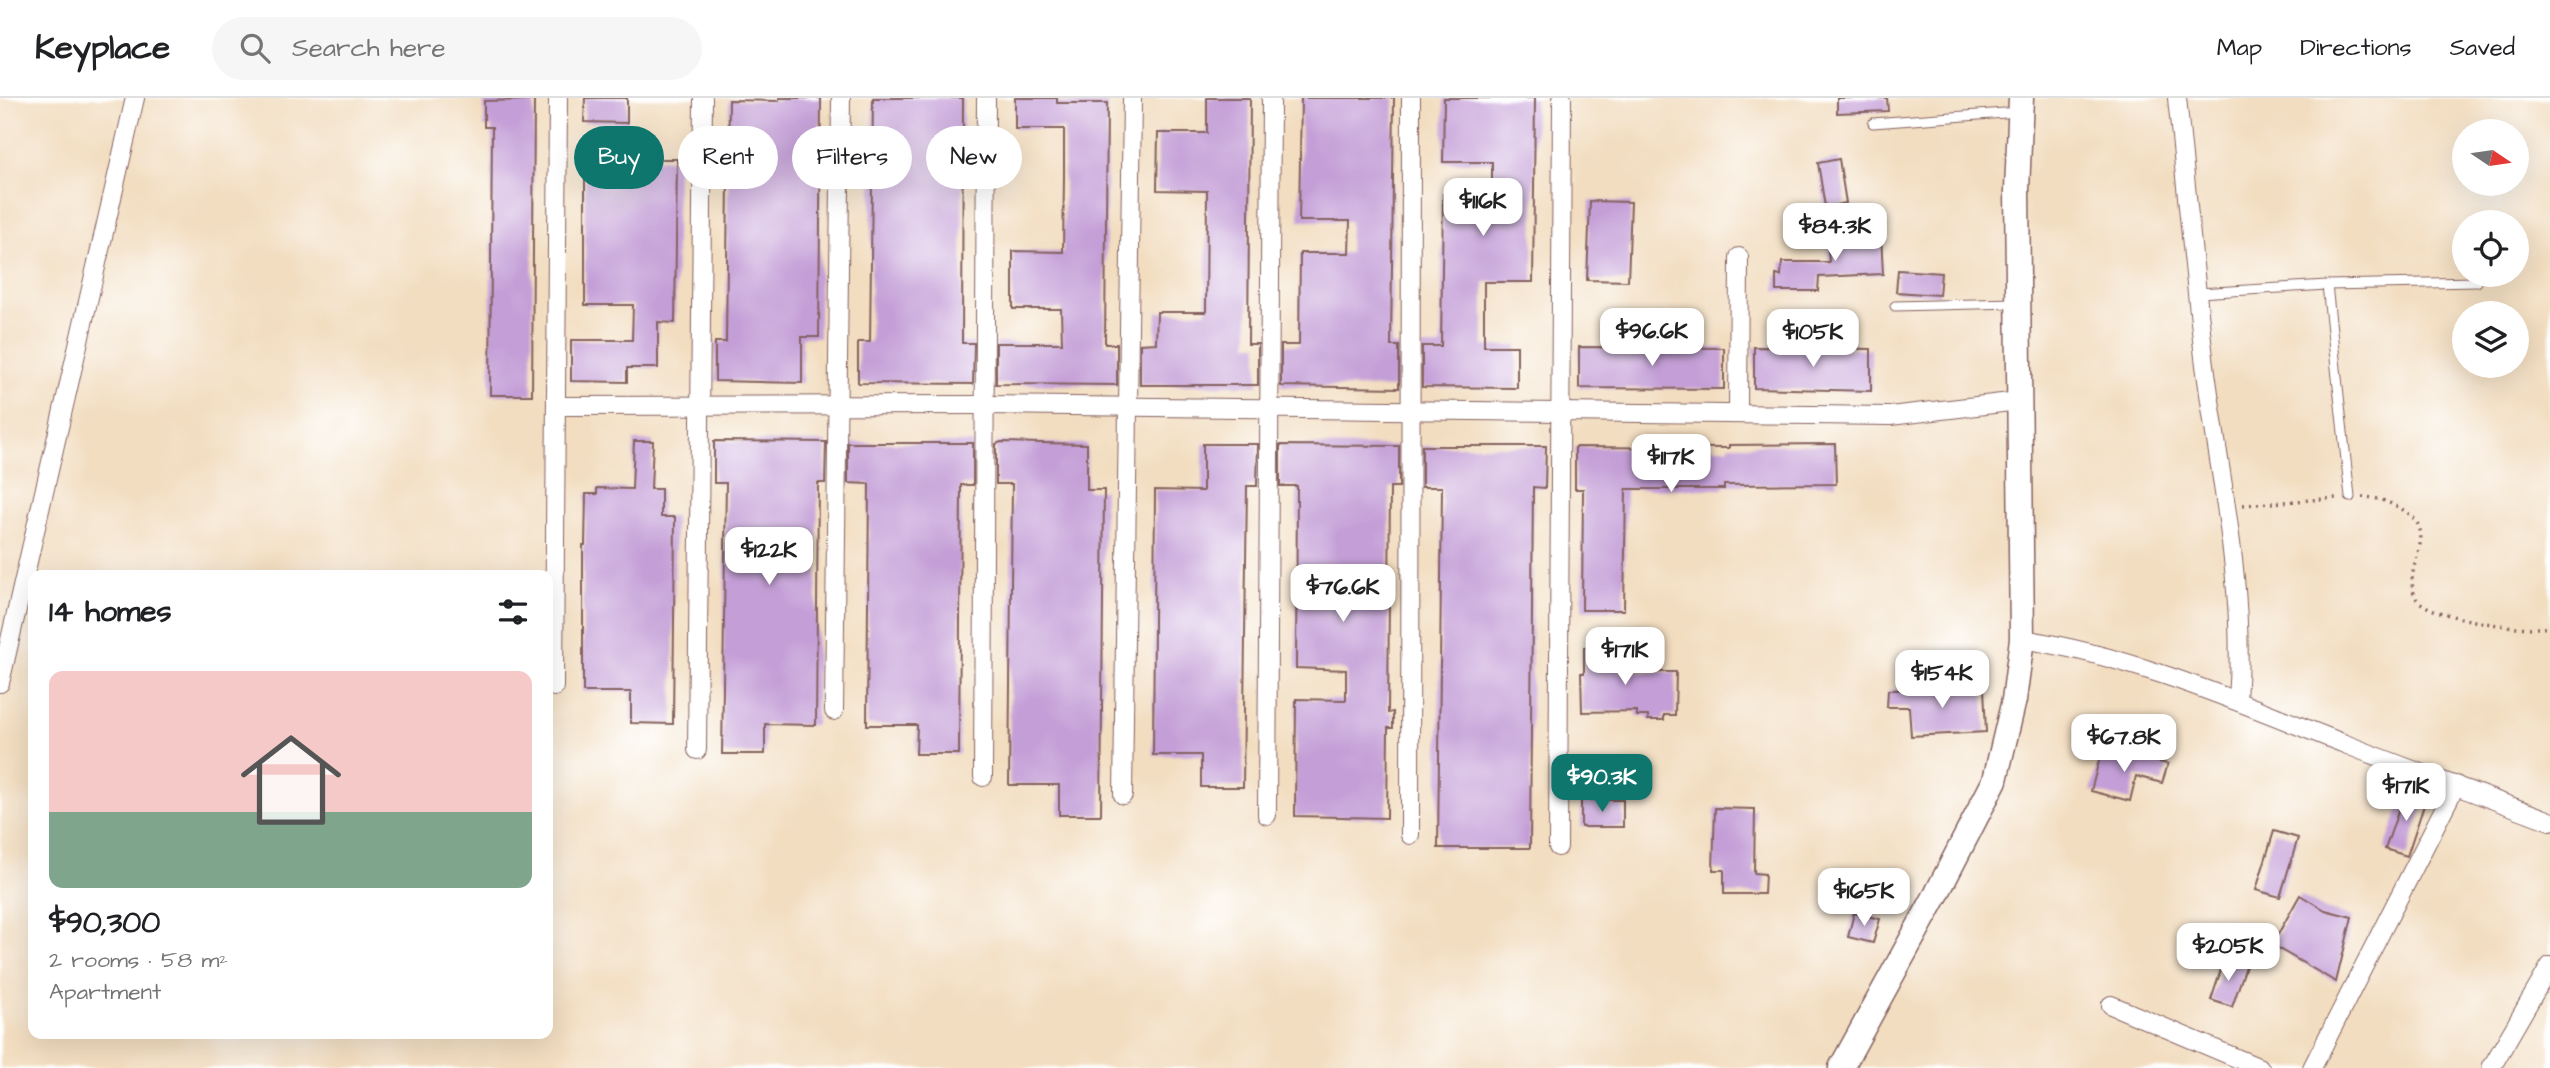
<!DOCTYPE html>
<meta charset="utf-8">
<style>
:root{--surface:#fff;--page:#f6f6f6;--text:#202124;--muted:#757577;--line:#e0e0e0;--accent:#0f766e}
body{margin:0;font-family:"Architects Daughter",sans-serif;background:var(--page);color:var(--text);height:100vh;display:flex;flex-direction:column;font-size:26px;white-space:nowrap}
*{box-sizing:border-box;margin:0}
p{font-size:23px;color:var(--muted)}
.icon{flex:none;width:38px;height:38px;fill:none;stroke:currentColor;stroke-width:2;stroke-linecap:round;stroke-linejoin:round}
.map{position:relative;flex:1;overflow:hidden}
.details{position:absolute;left:28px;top:472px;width:525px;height:469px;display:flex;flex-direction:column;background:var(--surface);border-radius:14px;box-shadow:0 7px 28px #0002}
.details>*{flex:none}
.hud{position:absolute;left:574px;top:28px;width:665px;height:63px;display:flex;gap:14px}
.needle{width:46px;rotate:103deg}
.tools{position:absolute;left:2452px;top:21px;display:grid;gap:14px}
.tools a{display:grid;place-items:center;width:77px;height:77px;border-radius:50%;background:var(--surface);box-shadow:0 7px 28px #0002;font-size:35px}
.price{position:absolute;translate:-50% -60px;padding:0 16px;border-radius:14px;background:#fff;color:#222;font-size:23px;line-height:46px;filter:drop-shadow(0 2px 4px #0008)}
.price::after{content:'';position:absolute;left:50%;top:42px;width:21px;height:16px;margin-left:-10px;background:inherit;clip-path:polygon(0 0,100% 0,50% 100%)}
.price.active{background:var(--accent);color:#fff}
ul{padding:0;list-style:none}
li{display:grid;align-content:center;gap:14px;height:371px;padding:0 21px}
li+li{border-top:2px solid var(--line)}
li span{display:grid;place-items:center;height:217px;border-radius:14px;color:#555}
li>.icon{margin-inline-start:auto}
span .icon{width:126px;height:126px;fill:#fffc;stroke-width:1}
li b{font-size:30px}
h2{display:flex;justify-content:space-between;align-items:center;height:84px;padding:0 21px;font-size:30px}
.tag{padding:0 24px;border-radius:32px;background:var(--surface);box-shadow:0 7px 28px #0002;font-size:24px;line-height:63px}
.tag.active{background:var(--accent);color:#fff}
header{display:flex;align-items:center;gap:42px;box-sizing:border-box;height:98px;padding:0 35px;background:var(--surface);border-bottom:2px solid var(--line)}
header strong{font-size:33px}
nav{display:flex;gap:38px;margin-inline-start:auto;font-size:24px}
.search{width:490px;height:63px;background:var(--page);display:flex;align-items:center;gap:18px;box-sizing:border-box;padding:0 24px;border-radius:38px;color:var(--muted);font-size:26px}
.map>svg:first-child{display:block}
.building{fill:#c49fd7}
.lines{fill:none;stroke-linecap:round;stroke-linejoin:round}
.service-casing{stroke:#85625f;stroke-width:11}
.minor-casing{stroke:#85625f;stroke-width:20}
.secondary-casing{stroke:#85625f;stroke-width:27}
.path{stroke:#85625f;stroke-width:3.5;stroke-dasharray:2 5;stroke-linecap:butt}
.service{stroke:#fff;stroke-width:9}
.minor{stroke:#fff;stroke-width:18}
.secondary{stroke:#fff;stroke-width:24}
</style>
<header>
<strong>Keyplace</strong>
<div class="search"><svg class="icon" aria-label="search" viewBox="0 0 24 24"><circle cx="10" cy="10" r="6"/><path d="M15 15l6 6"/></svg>Search here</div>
<nav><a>Map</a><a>Directions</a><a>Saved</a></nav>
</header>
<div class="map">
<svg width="2550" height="970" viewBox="0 0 2550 970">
<rect width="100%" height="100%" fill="#fff"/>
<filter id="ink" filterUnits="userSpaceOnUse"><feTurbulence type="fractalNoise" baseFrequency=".0143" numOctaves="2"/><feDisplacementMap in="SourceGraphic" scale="14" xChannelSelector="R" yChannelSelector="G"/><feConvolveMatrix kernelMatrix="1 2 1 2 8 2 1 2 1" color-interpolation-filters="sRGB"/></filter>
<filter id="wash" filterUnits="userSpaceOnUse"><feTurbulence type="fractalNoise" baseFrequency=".00686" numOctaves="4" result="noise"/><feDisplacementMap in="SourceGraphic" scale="28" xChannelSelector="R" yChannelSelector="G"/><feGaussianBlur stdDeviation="1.57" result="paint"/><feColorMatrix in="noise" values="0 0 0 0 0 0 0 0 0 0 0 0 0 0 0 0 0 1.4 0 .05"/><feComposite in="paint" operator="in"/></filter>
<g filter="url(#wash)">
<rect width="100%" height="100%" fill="#f2ddc0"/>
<g id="blocks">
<g class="building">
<polygon points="585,0 627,0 627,25 584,24"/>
<polygon points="779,0 821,0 819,239 802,239 802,285 715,283 715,244 726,244 729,2 779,3"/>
<polygon points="873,0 963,0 962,245 974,245 973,286 858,285 858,244 870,244"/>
<polygon points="1015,0 1057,0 1057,5 1107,5 1105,246 1117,246 1117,287 996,286 996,245 1062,245 1061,211 1013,211 1013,153 1063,154 1064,79 1064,31 1015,31"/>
<polygon points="1207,0 1250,0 1248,246 1258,246 1258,287 1140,287 1140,246 1156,245 1157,214 1206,214 1207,93 1157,92 1158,35 1207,35"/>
<polygon points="1301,0 1394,0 1391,248 1399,248 1399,290 1281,288 1281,247 1299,247 1300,155 1349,155 1350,123 1299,123"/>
<polygon points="1444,0 1535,0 1533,184 1484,184 1484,248 1517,248 1517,290 1422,289 1422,248 1441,248 1443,96 1492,97 1492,64 1443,64"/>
<polygon points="1837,0 1887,0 1888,13 1837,15"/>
<polygon points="534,2 532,297 490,297 492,29 484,29 484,3"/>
<polygon points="585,61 677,61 675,225 658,224 658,270 627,270 627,284 571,283 571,242 632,242 633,207 585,207"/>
<polygon points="1839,61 1846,105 1825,109 1818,65"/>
<polygon points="1590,103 1631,104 1628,183 1587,182"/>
<polygon points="1881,136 1883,176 1819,179 1818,193 1776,193 1776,177 1781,178 1782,164 1829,164 1827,139"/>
<polygon points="1898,172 1941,175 1939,197 1896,194"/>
<polygon points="1579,249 1724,250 1724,291 1579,290"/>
<polygon points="1754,249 1871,251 1871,293 1754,290"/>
<polygon points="634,343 653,343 651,391 661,391 661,419 675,419 673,626 631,625 631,594 583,594 583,447 585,447 586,396 597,396 597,390 632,391"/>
<polygon points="714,343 826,344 825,385 818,385 816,627 765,626 765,656 722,656 726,385 714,385"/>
<polygon points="1001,344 1087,346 1087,392 1104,392 1101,717 1059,717 1059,687 1009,687 1012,386 996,386 996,346"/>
<polygon points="848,345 973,345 973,387 961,387 959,656 916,656 917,627 867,627 869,386 848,385"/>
<polygon points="1203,346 1258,346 1257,388 1247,388 1243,689 1201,689 1201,657 1153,657 1155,392 1203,393"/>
<polygon points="1835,346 1836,386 1724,387 1724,391 1626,391 1624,512 1582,512 1583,391 1575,391 1575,349 1729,350 1729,347"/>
<polygon points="1280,347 1399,348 1399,389 1390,389 1388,615 1393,614 1393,630 1388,630 1387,720 1295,718 1296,601 1346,602 1346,572 1296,570 1297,388 1280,388"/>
<polygon points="1422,348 1546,348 1545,390 1533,389 1530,750 1438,750 1442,389 1422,389"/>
<polygon points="1584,549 1618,549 1619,574 1676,574 1675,617 1664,617 1664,622 1648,622 1648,618 1637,618 1637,613 1582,614 1581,575 1584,575"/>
<polygon points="1984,590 1986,634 1911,638 1909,609 1887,609 1888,592"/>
<polygon points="2102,651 2168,666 2162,685 2136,678 2130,703 2091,693"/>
<polygon points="2406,691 2427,698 2407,758 2385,751"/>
<rect x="1581" y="702" width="42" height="27"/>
<polygon points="1715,710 1755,711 1754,775 1765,776 1764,796 1724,796 1724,772 1713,772"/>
<polygon points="2274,733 2298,740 2280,799 2256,792"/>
<polygon points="2300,797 2325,812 2352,819 2336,884 2272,847"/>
<polygon points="1854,815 1880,821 1873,845 1848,839"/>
<polygon points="2225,860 2246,868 2232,909 2211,902"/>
</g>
</g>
</g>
<g filter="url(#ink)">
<use href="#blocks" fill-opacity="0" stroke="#85625f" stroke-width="2"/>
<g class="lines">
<defs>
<g id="service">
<polyline points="1873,25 2018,14"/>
<polyline points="2327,187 2350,399"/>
<polyline points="2199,195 2327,187 2477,184"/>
<polyline points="1895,208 2016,205"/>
</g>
<g id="minor">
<path d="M 2177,0 C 2186,86 2194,173 2204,259 C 2218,373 2246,486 2237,602"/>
<polyline points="556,308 984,307 1890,318 2019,303"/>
<polyline points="1738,316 1739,159"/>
<path d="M 2022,541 C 2134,558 2240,605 2345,646 C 2413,673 2482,697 2550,723"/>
<polyline points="0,585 135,0"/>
<polyline points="554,589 558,0"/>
<polyline points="834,613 841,0"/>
<polyline points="697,652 703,0"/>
<polyline points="983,679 986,0"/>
<polyline points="1123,697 1132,0"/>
<polyline points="1267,717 1271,0"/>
<polyline points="1410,737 1411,0"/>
<polyline points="1558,749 1562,0"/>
<polyline points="2111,907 2260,970"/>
<polyline points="2312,970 2456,687"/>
<polyline points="2491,970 2550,868"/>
</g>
<polyline id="secondary" points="1841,970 1936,797 1995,682 2014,602 2022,541 2017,92 2021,0"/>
</defs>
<use href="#service" class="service-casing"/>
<use href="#minor" class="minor-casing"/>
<use href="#secondary" class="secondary-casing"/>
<g class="path">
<path d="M 2362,399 C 2375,399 2387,403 2398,409 C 2447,434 2399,466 2416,500 C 2427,520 2528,534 2550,529"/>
<polyline points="2243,407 2337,400"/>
</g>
<use href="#service" class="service"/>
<use href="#minor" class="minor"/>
<use href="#secondary" class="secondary"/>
</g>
</g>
</svg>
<div class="tools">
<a><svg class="needle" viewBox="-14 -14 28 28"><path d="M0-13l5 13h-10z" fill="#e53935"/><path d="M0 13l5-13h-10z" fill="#757577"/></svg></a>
<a><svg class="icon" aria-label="locate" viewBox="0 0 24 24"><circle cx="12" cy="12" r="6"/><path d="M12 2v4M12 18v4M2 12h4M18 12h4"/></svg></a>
<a><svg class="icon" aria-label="layers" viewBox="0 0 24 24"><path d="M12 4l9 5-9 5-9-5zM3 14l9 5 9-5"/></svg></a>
</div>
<b class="price" style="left:1483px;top:140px">$116K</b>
<b class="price" style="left:1835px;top:165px">$84.3K</b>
<b class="price" style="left:1652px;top:270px">$96.6K</b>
<b class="price" style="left:1813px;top:271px">$105K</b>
<b class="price" style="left:1671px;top:396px">$117K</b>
<b class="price" style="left:769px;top:489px">$122K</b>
<b class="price" style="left:1343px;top:526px">$76.6K</b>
<b class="price" style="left:1625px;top:589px">$171K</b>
<b class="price" style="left:1942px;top:612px">$154K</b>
<b class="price" style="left:2124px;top:676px">$67.8K</b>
<b class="price active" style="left:1602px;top:716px">$90.3K</b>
<b class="price" style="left:2406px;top:725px">$171K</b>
<b class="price" style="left:1864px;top:830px">$165K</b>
<b class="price" style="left:2228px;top:885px">$205K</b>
<div class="hud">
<a class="tag active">Buy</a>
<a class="tag">Rent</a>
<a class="tag">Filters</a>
<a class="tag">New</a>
</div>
<section class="details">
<h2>14 homes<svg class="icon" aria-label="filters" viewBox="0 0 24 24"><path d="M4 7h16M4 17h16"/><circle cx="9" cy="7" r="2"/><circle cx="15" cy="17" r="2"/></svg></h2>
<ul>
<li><span style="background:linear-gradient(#f6c9c9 65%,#7fa58c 0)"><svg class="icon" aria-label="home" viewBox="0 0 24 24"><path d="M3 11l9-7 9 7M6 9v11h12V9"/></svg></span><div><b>$90,300</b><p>2 rooms · 58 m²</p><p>Apartment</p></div></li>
</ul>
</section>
</div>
